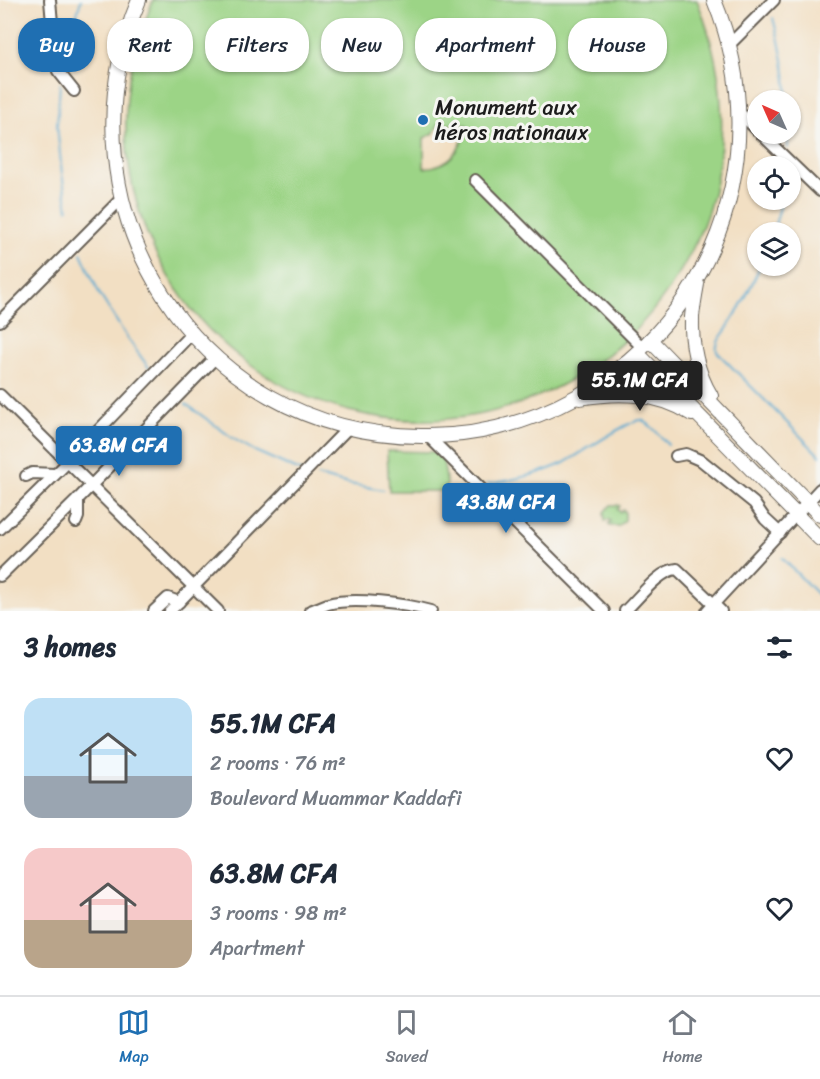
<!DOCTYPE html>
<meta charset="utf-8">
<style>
:root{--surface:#fff;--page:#f6f6f7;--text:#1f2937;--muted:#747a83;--line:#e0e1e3;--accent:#1f6fb2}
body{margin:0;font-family:Sriracha,sans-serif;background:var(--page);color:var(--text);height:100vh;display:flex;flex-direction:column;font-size:22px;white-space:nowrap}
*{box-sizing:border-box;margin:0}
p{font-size:20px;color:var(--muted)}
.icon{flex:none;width:33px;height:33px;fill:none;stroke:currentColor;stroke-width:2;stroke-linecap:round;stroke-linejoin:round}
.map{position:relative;height:611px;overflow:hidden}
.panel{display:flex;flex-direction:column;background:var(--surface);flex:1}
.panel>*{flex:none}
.top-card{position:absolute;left:18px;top:18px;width:784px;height:54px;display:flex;gap:12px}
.needle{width:39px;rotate:315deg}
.controls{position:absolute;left:747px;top:90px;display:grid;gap:12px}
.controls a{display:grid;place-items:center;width:54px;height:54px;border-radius:50%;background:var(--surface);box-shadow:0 2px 4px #0004;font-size:30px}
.price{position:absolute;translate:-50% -51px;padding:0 14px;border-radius:6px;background:var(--accent);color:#fff;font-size:20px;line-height:39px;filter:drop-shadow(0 2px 3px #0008)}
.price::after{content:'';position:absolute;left:50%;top:36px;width:18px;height:14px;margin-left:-9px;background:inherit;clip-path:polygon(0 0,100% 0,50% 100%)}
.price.current{background:#222;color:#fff}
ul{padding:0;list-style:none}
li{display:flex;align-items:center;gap:18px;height:150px;padding:0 24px}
li span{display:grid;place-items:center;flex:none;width:168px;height:120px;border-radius:18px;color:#555}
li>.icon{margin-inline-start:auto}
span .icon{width:72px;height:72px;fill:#fffc;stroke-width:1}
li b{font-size:26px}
h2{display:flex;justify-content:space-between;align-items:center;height:72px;padding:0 24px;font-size:26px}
.pill{padding:0 21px;border-radius:24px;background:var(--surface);box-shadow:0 2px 4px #0004;font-size:21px;line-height:54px}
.pill.current{background:var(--accent);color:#fff}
.menu{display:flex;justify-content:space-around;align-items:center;height:84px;border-top:2px solid var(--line);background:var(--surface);font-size:16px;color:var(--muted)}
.menu a{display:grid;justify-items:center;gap:3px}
.menu .current{color:var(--accent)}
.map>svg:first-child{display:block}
.green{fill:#9cd486;stroke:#5c7851;stroke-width:1.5;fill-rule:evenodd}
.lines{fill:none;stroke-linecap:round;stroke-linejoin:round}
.stream{stroke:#54a8d0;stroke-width:2}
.minor-casing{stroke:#676056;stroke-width:14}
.major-casing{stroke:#676056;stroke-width:16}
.minor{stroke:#fff;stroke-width:10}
.major{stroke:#fff;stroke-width:14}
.poi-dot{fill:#1f6fb2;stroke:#f6f6f2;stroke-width:2}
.labels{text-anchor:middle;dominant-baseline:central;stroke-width:6;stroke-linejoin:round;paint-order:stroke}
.poi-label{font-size:22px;fill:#1c1c1c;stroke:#f6f6f2;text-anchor:start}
</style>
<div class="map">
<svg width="820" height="611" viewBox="0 0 820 611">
<rect width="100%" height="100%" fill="#f6f6f2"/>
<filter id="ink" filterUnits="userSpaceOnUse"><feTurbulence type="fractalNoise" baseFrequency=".0167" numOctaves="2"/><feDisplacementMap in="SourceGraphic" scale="12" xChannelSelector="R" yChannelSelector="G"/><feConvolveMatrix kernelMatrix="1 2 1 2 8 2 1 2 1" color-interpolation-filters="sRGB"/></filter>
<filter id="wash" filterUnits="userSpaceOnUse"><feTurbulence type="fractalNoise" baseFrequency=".008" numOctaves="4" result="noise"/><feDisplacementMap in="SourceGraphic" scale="24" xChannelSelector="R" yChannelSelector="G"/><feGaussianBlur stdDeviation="1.35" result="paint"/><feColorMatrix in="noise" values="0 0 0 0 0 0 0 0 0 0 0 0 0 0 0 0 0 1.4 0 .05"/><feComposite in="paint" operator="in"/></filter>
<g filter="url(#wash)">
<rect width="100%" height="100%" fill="#f2dfc3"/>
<g class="green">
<path d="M 153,0 L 697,0 C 730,81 732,175 690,254 C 656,319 604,369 536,397 C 478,422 411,427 349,411 C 202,373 107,231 129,80 C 134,52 143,26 153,0 ZM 439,124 L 467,125 C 462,149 451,166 424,168 L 424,138 L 433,134 Z"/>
<polygon points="387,451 434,452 443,460 447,484 444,491 389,491"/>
<polygon points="611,505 617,505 620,506 617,509 620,512 623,510 625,511 625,520 619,526 610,526 608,524 611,521 608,519 605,521 604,512"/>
</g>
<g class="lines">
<g class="stream">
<path d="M 773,18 C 781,45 786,72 788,100"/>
<polyline points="62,67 81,0"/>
<polyline points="60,84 57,125 62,174 68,209"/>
<polyline points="788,148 788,134"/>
<polyline points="773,232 782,200"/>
<polyline points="81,253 100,295 128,339 149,368"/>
<path d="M 760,266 C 751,288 739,310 726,330 C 721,337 715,343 717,352 L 820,456"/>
<polyline points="186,404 234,439 255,451 300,471"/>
<polyline points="317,476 349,484 384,490"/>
<path d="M 488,484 C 514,480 540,474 564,463 C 579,455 630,419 641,420 C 648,421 663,439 668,445"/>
<polyline points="782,558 820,597"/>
</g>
</g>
</g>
<g filter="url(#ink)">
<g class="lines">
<defs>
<g id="minor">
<polyline points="50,0 54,46 58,71 74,91"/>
<polyline points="729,45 774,0"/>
<polyline points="739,112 758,131"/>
<polyline points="761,134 820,191"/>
<polyline points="475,180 643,348"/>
<polyline points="0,321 121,199"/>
<polyline points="0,395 218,611"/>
<polyline points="428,436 604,611"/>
<polyline points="676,456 686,454 702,461 754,503 765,519 780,533"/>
<polyline points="26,476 32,473 55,474"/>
<polyline points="76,522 78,517 78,499"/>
<polyline points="0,529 68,462 192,333"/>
<polyline points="0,576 78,499 216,357"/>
<polyline points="154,611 168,598 179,602"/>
<polyline points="170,611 349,427"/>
<path d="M 310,611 C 316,609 322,606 328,604 C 354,597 405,604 431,611"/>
<path d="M 625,611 C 638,599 659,570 677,569 L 721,611"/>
<polyline points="707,611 820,489"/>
</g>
<g id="major">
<path d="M 139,0 C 52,206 196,435 421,436 C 475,437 529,423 576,397 C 636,363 685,311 712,248 C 747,169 747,80 714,0"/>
<path d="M 697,284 C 695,295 693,306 692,317 C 691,344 697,373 711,396"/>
<polyline points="650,340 820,515"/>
<polyline points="637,353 820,539"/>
<path d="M 580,398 C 619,391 657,392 692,414"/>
</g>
</defs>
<use href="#minor" class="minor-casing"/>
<use href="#major" class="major-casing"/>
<use href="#minor" class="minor"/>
<use href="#major" class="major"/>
</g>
</g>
<circle class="poi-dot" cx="423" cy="120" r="6"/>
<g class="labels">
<g class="poi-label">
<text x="435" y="107">Monument aux<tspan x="435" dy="25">héros nationaux</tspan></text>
</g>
</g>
</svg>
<div class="controls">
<a><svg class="needle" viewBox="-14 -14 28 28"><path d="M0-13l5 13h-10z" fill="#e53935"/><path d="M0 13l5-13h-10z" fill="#747a83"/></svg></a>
<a><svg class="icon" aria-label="locate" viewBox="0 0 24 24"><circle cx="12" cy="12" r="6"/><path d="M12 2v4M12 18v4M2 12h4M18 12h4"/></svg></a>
<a><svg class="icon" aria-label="layers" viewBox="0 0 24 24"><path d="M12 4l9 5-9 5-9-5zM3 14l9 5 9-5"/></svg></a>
</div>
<b class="price current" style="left:640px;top:412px">55.1M CFA</b>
<b class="price" style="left:119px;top:477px">63.8M CFA</b>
<b class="price" style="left:506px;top:534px">43.8M CFA</b>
<div class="top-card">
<a class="pill current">Buy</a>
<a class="pill">Rent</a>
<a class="pill">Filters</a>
<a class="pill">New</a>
<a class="pill">Apartment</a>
<a class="pill">House</a>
</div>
</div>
<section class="panel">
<h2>3 homes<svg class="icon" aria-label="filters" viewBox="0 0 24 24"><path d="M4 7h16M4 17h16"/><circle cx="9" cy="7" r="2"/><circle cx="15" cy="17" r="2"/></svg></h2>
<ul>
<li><span style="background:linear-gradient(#bfe0f5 65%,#9aa5b1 0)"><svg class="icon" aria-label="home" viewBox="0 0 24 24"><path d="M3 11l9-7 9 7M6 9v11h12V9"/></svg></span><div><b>55.1M CFA</b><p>2 rooms · 76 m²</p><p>Boulevard Muammar Kaddafi</p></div><svg class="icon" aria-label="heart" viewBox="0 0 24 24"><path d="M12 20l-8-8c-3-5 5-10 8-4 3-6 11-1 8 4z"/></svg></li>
<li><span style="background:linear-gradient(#f6c9c9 60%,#b9a48a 0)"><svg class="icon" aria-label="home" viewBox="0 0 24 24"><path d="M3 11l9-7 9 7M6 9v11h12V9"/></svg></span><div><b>63.8M CFA</b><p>3 rooms · 98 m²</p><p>Apartment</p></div><svg class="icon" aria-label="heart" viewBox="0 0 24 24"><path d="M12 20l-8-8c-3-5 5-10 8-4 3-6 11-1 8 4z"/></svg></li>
</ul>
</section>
<nav class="menu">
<a class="current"><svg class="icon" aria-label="map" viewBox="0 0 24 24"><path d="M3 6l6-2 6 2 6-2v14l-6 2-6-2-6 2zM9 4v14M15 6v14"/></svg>Map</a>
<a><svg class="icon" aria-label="saved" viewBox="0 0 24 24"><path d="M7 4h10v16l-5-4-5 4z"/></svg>Saved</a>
<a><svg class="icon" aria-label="home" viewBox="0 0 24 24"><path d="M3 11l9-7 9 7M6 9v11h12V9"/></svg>Home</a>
</nav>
